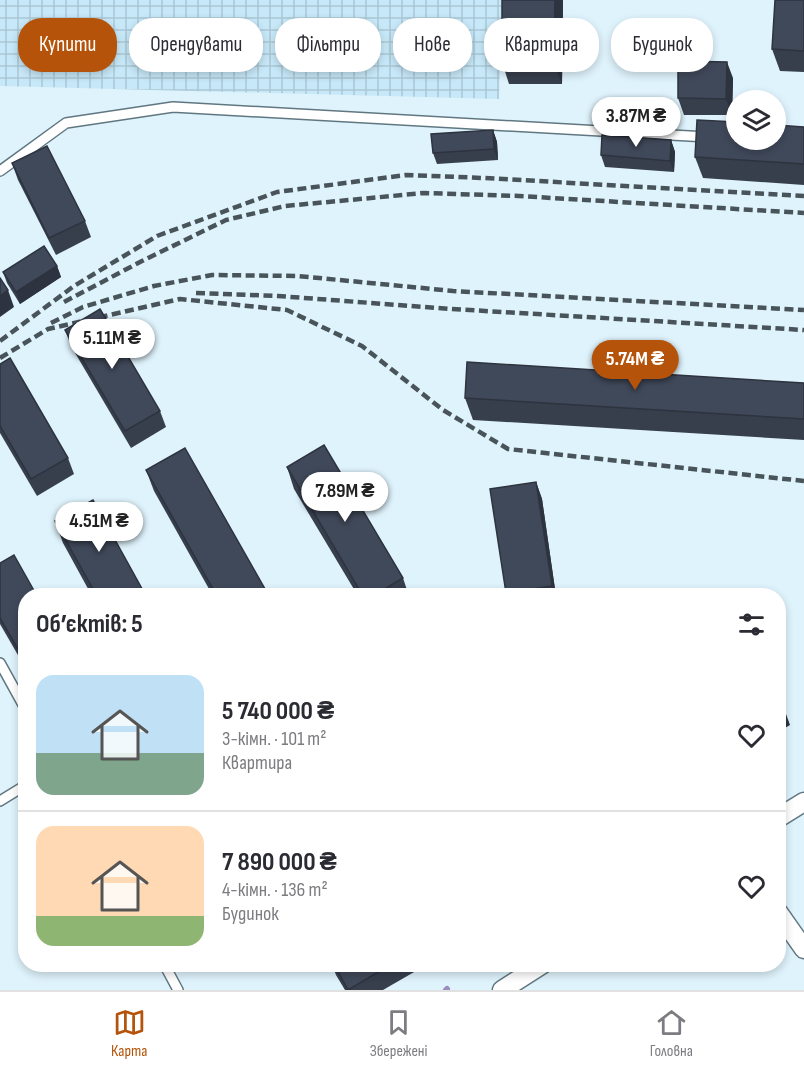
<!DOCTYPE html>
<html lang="uk">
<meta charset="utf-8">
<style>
:root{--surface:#fff;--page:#f7f7f7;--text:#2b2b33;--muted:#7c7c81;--line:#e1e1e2;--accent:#b45309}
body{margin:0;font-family:"Sofia Sans Condensed",sans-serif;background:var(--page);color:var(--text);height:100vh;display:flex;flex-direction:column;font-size:22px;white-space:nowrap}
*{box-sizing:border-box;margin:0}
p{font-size:20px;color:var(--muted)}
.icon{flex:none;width:33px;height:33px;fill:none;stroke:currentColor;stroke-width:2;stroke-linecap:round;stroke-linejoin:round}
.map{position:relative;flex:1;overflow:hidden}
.panel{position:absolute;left:18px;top:588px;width:768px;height:384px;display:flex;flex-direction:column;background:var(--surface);border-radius:24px;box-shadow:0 3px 9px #0003}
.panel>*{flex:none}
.hud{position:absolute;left:18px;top:18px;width:768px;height:54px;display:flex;gap:12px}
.tools{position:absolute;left:726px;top:90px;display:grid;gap:12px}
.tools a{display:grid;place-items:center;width:60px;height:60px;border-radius:50%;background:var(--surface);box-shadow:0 3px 9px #0003;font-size:30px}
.price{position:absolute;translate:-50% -51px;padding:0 14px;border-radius:21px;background:#fff;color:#222;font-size:20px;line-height:39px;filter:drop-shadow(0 2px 3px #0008)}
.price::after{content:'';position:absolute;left:50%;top:36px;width:18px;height:14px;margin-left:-9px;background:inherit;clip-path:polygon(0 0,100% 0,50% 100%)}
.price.active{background:var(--accent);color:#fff}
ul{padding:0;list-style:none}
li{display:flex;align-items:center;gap:18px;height:150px;padding:0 18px}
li+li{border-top:2px solid var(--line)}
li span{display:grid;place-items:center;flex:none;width:168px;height:120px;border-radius:18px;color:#555}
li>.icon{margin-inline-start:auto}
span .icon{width:72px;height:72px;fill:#fffc;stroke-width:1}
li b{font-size:26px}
h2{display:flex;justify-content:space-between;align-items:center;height:72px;padding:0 18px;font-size:26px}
.tag{padding:0 21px;border-radius:24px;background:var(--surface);box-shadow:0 3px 9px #0003;font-size:21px;line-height:54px}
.tag.active{background:var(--accent);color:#fff}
.tabs{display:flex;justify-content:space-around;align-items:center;height:84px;border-top:2px solid var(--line);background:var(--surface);font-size:16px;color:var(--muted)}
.tabs a{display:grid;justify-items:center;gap:3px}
.tabs .active{color:var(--accent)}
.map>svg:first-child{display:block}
.industrial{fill:url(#industrial-grid)}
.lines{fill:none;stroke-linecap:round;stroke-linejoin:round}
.stream{stroke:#9a8ebd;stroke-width:6}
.service-casing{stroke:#607781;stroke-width:12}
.minor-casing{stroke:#607781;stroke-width:21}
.service{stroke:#fff;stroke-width:9}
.minor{stroke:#fff;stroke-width:18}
.rail{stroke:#48545a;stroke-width:4.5;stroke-dasharray:9 4.5;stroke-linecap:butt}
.wall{fill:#373f4d}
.shaded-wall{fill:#2d333f}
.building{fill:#40495a;stroke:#2d333f;stroke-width:1.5}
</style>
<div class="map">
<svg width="804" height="990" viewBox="0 0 804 990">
<defs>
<pattern id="industrial-grid" width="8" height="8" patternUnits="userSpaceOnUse" patternTransform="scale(1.5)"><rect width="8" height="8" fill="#c7e8f8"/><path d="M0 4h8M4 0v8" fill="none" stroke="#aac7d5"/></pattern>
</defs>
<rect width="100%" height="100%" fill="#dff3fc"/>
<polygon class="industrial" points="0,0 502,0 499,99 0,86"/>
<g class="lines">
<polyline class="stream" points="446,990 447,989"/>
<defs>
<g id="service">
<polyline points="0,171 66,123 173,107 707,137"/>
<polyline points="0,663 26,710"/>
<polyline points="0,801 26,785"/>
<polyline points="164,964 178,990"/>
</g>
<g id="minor">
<polyline points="778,818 804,802"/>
<polyline points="778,912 804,949"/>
<polyline points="502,990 543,964"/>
</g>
</defs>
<use href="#service" class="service-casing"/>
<use href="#minor" class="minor-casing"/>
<use href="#service" class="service"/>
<use href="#minor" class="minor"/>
<g class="rail">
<polyline points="196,293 278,296 452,309 804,330"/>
<polyline points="64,302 142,261 226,220 285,206 424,193 519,196 804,213"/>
<polyline points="51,323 83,307 154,286 212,275 298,276 453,291 804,310"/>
<polyline points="0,341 74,286 157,236 277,192 406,175 484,178 804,196"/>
<polyline points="0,358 48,329 180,299 287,310 362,346 443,410 508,449 804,481"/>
</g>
</g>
<g class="wall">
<polygon points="502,0 563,0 562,84 509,84 502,62"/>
<polygon points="804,0 804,72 780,71 772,49"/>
<polygon points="733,78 732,115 684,115 678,98"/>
<polygon points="804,127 804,185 703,178 695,157"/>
<polygon points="493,130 497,142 498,160 437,164 433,153"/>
<polygon points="671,140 675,152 674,172 605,167 601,155"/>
<polygon points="12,163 85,221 91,237 56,255 18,180"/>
<polygon points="57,266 61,277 20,304 7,283 3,272"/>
<polygon points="65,330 160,411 166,427 131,448 71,346"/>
<polygon points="0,364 68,458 74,474 37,496 0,433"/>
<polygon points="804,383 804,440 473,420 465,398"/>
<polygon points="287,467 403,578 409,596 358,596 294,489"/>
<polygon points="146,470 269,596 213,596 154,491"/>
<polygon points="536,482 542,499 556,596 507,596 506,593"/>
<polygon points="55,521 146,596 92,596 63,543"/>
<polygon points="0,563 26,596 26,669 0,624"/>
<polygon points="332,964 428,964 383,990 345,990 336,975"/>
</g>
<g class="shaded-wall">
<polygon points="555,0 563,0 562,84 554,63"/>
<polygon points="727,62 733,78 732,115 726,99"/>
<polygon points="493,130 497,142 498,160 494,149"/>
<polygon points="671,140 675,152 674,172 670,161"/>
<polygon points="57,266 61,277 20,304 16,292"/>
<polygon points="8,290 14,307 0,317 0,296"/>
<polygon points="536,482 542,499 556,596 555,596 552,586"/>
<polygon points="782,703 790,725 778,732 778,706"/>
</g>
<g class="building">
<polygon points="502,0 555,0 554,63 502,62"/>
<polygon points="775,0 804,0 804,51 772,49"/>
<polygon points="678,61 727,62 726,99 678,98"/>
<polygon points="697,120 736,122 736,140 776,140 776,125 804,127 804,164 695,157"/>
<polygon points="493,130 494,149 433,153 431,134"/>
<polygon points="602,135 671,140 670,161 601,155"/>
<polygon points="47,146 85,221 49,238 12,163"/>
<polygon points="44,246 57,266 16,292 3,272"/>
<polygon points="0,278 8,290 0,296"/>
<polygon points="100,309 160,411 125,431 65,330"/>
<polygon points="10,358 68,458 31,479 0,426 0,364"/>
<polygon points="467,362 804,383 804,419 465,398"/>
<polygon points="324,445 403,578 373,596 363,596 287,467"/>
<polygon points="185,448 269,596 217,596 146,470"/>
<polygon points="536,482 552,586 506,593 490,489"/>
<polygon points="93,500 146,596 97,596 55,521"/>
<polygon points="14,555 37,596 26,596 26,663 0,618 0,563"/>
<polygon points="778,698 782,703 778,706"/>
<polygon points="334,964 392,964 348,990"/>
</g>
</svg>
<div class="tools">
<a><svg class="icon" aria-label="layers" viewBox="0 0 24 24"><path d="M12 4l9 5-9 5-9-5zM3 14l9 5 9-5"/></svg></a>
</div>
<b class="price" style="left:636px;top:148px">3.87M ₴</b>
<b class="price" style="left:112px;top:370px">5.11M ₴</b>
<b class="price active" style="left:635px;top:391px">5.74M ₴</b>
<b class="price" style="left:345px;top:523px">7.89M ₴</b>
<b class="price" style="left:99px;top:553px">4.51M ₴</b>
<div class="hud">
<a class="tag active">Купити</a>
<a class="tag">Орендувати</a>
<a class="tag">Фільтри</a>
<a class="tag">Нове</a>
<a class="tag">Квартира</a>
<a class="tag">Будинок</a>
</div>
<section class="panel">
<h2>Об’єктів: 5<svg class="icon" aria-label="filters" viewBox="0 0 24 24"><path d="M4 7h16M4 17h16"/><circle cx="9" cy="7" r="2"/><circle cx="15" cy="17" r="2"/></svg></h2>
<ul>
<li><span style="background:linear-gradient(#bfe0f5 65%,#7fa58c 0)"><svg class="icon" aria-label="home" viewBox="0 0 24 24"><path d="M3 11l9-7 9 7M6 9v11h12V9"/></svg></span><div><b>5 740 000 ₴</b><p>3-кімн. · 101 m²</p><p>Квартира</p></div><svg class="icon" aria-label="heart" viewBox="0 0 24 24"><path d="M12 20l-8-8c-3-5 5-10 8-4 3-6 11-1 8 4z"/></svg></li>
<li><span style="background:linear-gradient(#ffd9b3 75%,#8fb573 0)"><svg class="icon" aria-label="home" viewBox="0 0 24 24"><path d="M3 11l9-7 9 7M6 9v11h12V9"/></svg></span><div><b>7 890 000 ₴</b><p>4-кімн. · 136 m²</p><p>Будинок</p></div><svg class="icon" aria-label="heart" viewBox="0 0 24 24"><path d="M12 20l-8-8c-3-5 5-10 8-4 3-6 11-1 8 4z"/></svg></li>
</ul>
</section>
</div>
<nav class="tabs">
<a class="active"><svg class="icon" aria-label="map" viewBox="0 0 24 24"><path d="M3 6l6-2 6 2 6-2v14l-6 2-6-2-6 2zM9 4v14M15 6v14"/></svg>Карта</a>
<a><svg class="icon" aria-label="saved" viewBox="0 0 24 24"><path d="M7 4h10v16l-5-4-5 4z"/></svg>Збережені</a>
<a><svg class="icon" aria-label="home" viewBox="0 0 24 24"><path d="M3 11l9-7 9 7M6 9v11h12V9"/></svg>Головна</a>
</nav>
